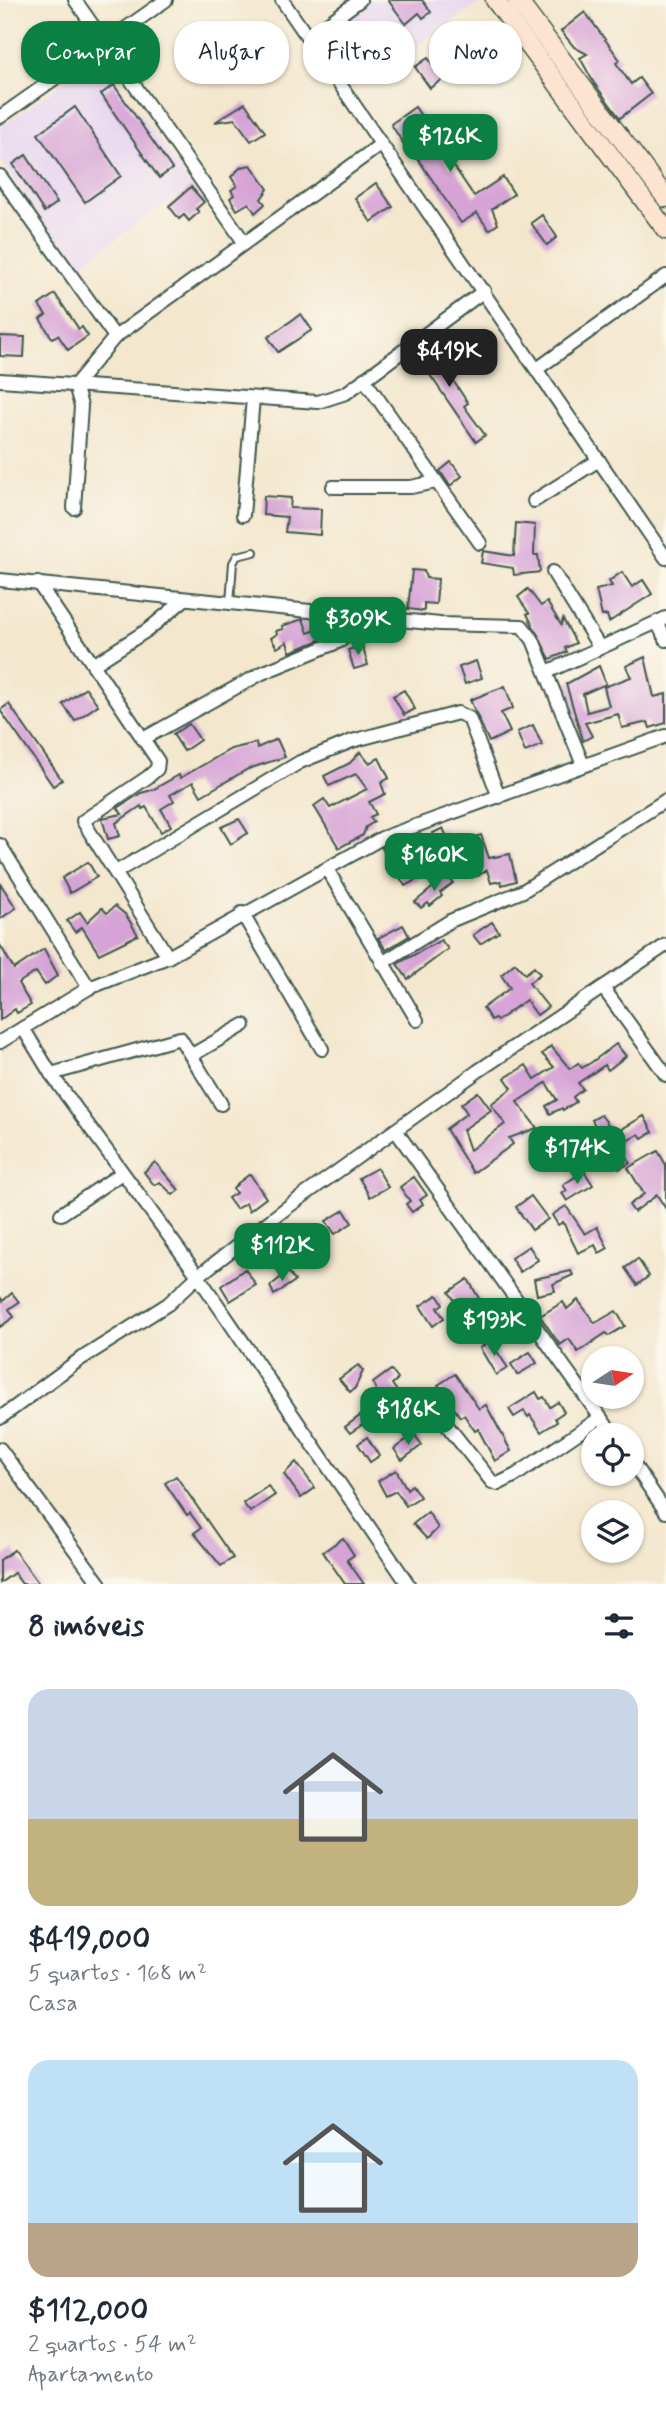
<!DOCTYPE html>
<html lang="pt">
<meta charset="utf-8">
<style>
:root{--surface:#fff;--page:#f6f6f7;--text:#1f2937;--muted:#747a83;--accent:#0b8043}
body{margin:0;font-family:Mynerve,sans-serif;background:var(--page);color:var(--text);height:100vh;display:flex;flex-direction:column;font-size:26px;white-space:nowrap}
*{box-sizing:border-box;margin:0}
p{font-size:23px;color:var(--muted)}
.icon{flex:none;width:38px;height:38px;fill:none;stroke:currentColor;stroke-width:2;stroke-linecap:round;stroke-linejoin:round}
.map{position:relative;height:1584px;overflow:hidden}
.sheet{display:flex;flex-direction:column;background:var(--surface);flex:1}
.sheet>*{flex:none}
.guide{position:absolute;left:21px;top:21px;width:625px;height:63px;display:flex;gap:14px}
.needle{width:46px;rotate:78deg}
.controls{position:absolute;left:581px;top:1346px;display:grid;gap:14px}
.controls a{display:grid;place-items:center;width:63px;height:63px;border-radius:50%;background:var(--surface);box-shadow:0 2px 5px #0004;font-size:35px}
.price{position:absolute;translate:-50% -60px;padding:0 16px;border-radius:14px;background:var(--accent);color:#fff;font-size:23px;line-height:46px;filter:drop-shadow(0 2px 4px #0008)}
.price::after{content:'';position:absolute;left:50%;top:42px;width:21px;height:16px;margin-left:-10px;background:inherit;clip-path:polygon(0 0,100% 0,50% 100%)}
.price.active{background:#222;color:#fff}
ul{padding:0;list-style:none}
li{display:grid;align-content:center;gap:14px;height:371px;padding:0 28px}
li span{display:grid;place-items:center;height:217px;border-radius:21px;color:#555}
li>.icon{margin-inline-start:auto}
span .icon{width:126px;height:126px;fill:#fffc;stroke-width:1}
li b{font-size:30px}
h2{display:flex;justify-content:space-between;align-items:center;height:84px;padding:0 28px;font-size:30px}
.chip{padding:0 24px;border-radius:28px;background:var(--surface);box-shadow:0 2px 5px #0004;font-size:24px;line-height:63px}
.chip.active{background:var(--accent);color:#fff}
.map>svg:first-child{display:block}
.built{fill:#e5d3f1}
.building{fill:#d6a3d6}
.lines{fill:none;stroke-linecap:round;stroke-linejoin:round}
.lane-casing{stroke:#3f564b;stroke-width:10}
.street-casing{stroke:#3f564b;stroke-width:16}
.secondary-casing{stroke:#3f564b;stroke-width:21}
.lane{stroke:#fff;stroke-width:6}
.street{stroke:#fff;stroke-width:12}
.secondary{stroke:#fde4d1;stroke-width:18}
</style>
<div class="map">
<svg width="666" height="1584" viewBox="0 0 666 1584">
<rect width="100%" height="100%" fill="#fbf7ec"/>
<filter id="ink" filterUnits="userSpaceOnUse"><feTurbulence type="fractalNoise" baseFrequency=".0143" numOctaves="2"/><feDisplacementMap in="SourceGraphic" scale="14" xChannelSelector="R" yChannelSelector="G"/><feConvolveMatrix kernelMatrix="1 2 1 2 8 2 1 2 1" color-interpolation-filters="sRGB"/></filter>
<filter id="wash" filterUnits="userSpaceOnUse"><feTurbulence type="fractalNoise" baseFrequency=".00686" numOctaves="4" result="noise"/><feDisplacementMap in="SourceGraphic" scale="28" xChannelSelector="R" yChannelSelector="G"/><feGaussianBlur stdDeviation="1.57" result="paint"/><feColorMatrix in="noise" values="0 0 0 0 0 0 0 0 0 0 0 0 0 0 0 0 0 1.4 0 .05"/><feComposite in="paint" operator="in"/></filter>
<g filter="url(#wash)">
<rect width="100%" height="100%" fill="#f3e7ce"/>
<g class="built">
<polygon points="360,0 484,0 384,68 345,10"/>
<polygon points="99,57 191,186 75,268 0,159 0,128"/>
</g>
<g id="blocks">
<g class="building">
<polygon points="388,0 422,0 431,12 423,18 419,13 406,24"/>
<polygon points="585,12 620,60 616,63 631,84 639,78 651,94 620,118 594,83 580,58 587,54 574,47 561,31"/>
<polygon points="428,58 443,79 430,88 415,67"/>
<polygon points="114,85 172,169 159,178 101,94"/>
<polygon points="245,103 265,132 251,141 235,119 215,122"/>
<polygon points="75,107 121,176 85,202 38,134"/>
<polygon points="415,107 428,126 424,128 450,168 453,165 474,196 503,177 514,194 492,209 498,224 489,230 477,213 461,223 406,141 403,143 391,124"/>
<polygon points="26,155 57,203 44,212 13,164"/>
<polygon points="251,165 268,189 261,199 265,204 255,213 249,203 237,210 230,198 234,195 231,190 237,186 231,177 241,167"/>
<polygon points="376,183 393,207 371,222 355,198"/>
<polygon points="191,187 204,202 196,209 199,212 189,221 184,215 179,219 169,206"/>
<polygon points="542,215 557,237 547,245 531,223"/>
<polygon points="55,294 79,329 82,327 88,336 68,350 58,335 52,338 40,319 46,315 39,305"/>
<polygon points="301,314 312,330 278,352 268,337"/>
<polygon points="0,336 25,337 24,357 0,356"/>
<polygon points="428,343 468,403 464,406 485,435 476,442 415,353"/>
<polygon points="451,462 462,476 450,486 440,471"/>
<polygon points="264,496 291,498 290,508 321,509 320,535 285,532 287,517 263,515"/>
<polygon points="516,523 535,525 534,555 538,555 540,572 514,575 513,568 481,563 483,551 514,556"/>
<polygon points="412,570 424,571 426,578 438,579 436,604 424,603 424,611 408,609"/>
<polygon points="622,572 632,587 643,580 652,594 609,622 607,615 602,616 596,590 612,586 609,581"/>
<polygon points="528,589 541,606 547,602 561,625 563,619 576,643 565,648 567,652 550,659 527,614 529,613 518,597"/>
<polygon points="303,619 308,633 316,630 318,636 325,638 290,652 287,642 277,648 271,638 277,634 276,631 283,629 282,626"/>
<polygon points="362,645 368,665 354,669 348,650"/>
<polygon points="645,657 654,697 666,694 666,723 650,728 648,722 622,728 618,714 585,723 592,736 583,741 566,684 599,666 606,684 583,694 587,712 609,706 604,687 631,677 626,666"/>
<polygon points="476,661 482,678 465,684 459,667"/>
<polygon points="505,686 513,708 501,713 510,732 489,742 470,700"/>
<polygon points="86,688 98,705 75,721 63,704"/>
<polygon points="404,690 415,709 404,715 393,696"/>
<polygon points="9,704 62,780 53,786 0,710"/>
<polygon points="189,724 200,740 184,751 173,734"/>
<polygon points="533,725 542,745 525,752 517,732"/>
<polygon points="277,739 285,757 248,769 201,796 193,782 170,795 174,801 161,809 171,826 161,832 146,807 142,809 141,806 116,823 120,836 108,839 102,818 122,814 118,808 141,793 152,790 179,775 180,778 231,749 256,743 257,748"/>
<polygon points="360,752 369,763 379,758 389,778 381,783 385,794 369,802 376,814 370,817 374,822 366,827 363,835 339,848 314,806 324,799 330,808 367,789 356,774 329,786 324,776 350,763"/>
<polygon points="239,819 248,833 231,844 221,827"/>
<polygon points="443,828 451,846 481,835 489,858 510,854 516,881 502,885 501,881 491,883 487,870 478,876 464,854 405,886 382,848 401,841 405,850 435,838 433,833"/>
<polygon points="88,862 97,877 70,893 62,878"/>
<polygon points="448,875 453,883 440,893 442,896 430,906 428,903 421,908 415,902"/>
<polygon points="0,883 16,908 0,919"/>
<polygon points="115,906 126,915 138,935 99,954 82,927 75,932 67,921 80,912 87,922 102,908 107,913"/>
<polygon points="492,922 499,932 480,944 473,935"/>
<polygon points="403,925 409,936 386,950 378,938"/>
<polygon points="441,940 448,949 408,979 397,964"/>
<polygon points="0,945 14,969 44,949 58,975 45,985 36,972 18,983 31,1005 17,1013 15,1009 0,1020"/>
<polygon points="515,963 525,974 534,967 540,974 529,983 548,1007 537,1015 526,1000 497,1021 494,1018 491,1020 483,1008 510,988 501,975"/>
<polygon points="616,1044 626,1056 608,1070 605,1065 578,1083 583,1089 573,1097 576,1102 563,1110 562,1108 550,1114 546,1106 557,1100 546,1083 517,1102 537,1128 509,1138 513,1144 473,1173 446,1129 467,1113 461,1104 478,1092 491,1110 463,1130 470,1150 505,1124 491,1104 512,1088 505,1078 526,1065 535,1079 554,1067 542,1054 551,1046 570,1069 578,1063 582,1068 592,1062"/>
<polygon points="601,1115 615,1133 644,1116 653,1132 642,1138 639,1134 620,1145 630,1163 619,1169 592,1120"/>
<polygon points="658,1151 666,1165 666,1209 657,1195 634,1212 629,1205 644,1194 628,1168"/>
<polygon points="155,1162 179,1190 173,1195 160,1182 154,1185 144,1172"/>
<polygon points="377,1168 388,1187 370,1197 359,1178"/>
<polygon points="584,1171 593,1185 567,1201 562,1193 567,1191 563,1185"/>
<polygon points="250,1174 266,1198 249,1211 246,1203 236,1209 228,1198 236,1193 233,1189 238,1183"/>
<polygon points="414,1177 427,1195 420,1200 423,1204 412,1212 406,1204 410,1201 400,1187"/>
<polygon points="531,1196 548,1219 532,1230 516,1207"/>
<polygon points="566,1206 585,1234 597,1227 608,1248 599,1253 595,1245 578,1253 563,1222 558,1225 552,1215"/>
<polygon points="344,1210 352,1223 335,1234 326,1221"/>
<polygon points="529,1246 538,1260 520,1272 511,1258"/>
<polygon points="638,1259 649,1276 637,1285 625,1268"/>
<polygon points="245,1269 256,1285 230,1301 221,1286"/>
<polygon points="571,1271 573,1275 553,1284 555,1291 537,1295 534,1279"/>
<polygon points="288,1272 295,1281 274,1295 270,1286"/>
<polygon points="468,1279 491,1320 479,1327 475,1321 470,1324 449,1292"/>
<polygon points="12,1293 19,1302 9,1309 14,1317 0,1327 0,1297 3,1301"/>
<polygon points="437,1295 443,1304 437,1308 444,1318 433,1326 420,1306"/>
<polygon points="578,1300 595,1323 616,1311 625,1326 608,1336 606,1333 578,1352 569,1339 560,1345 540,1316 563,1302 567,1309"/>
<polygon points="490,1341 508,1368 496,1375 480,1348"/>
<polygon points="530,1352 537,1363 517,1375 511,1364"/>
<polygon points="358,1365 363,1371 355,1388 350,1392 339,1379"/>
<polygon points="391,1370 398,1379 392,1384 401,1397 384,1409 373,1383"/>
<polygon points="455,1374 479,1409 486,1405 511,1451 495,1461 478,1429 475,1431 464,1415 460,1417 438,1385"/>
<polygon points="536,1392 540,1399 544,1397 550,1407 558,1402 564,1412 555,1418 557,1422 541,1432 530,1415 528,1417 524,1411 514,1417 509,1409"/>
<polygon points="376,1404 381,1412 350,1433 345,1427"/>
<polygon points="414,1434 422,1445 402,1460 394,1449"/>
<polygon points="367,1437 379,1456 370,1462 358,1444"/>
<polygon points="296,1462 315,1488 301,1498 284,1474"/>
<polygon points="396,1470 407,1489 412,1485 420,1497 406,1506 396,1491 386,1496 378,1481"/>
<polygon points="176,1476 233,1558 221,1566 194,1533 201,1528 190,1513 187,1515 165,1483"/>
<polygon points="268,1486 275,1495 250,1512 243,1503"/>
<polygon points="428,1512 438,1528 427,1539 413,1524"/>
<polygon points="343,1538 354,1555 347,1560 364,1584 345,1584 323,1552"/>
<polygon points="14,1550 39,1584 22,1584 14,1573 0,1583 0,1560"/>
</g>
</g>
</g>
<g filter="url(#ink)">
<use href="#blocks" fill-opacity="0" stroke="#3f564b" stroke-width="2"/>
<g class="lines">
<defs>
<polyline id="lane" points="230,603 233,563 237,556 254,552"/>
<g id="street">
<polyline points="75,0 244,242"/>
<polyline points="282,0 666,558"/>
<polyline points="308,38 360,0"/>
<polyline points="0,117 166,0"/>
<polyline points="0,176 115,337"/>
<polyline points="537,369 666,276"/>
<polyline points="364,379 480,543"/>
<polyline points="0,380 318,402 346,393 484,291"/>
<polyline points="333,487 411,487 436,482"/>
<polyline points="534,501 599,460"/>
<polyline points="74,508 81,406 75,385 115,337 380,145"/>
<polyline points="243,515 253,398"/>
<polyline points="553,572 600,648"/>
<polyline points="0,580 440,624 522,626 533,640 583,765"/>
<polyline points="38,583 158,761 157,769 148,777 83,821 168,957"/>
<polyline points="657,622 666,640"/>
<polyline points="93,665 149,629 185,599"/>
<polyline points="547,672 666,618"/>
<polyline points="143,739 262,673 340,641 366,617"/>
<polyline points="0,845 89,988"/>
<polyline points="327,869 417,1020"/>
<polyline points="116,872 300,762 352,741 458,713 469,718 499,797"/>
<polyline points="242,913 322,1049"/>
<polyline points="382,963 450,921 523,891 666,800"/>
<polyline points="604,989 666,1075"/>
<polyline points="23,1028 51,1074 198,1276 408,1584"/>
<polyline points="0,1042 89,988 168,957 382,838 666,736"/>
<polyline points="192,1055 244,1025"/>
<polyline points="51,1074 180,1038 221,1104"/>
<polyline points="396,1131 613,1435"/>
<polyline points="61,1214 122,1173"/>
<polyline points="434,1409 492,1482 498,1484 516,1475 600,1418"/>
<polyline points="0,1418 79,1360 168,1304 198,1276 289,1206 478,1071 666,945"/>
<polyline points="0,1449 100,1584"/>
<polyline points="632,1462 666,1512"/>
</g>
<g id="secondary">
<polyline points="495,0 666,230"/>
<polyline points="517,0 666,198"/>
</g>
</defs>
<use href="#lane" class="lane-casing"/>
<use href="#street" class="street-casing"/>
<use href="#secondary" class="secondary-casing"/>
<use href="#lane" class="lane"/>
<use href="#street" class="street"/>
<use href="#secondary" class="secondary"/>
</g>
</g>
</svg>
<div class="controls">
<a><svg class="needle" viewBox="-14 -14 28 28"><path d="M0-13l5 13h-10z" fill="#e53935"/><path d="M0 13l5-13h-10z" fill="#747a83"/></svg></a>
<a><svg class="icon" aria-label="locate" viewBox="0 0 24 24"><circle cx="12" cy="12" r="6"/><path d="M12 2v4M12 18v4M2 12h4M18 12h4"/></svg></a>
<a><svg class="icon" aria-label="layers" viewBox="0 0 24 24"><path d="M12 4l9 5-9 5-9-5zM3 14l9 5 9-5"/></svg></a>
</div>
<b class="price" style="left:450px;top:174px">$126K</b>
<b class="price active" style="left:449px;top:389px">$419K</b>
<b class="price" style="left:358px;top:657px">$309K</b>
<b class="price" style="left:434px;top:893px">$160K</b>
<b class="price" style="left:577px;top:1186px">$174K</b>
<b class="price" style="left:282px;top:1283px">$112K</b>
<b class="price" style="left:494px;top:1358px">$193K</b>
<b class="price" style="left:408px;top:1447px">$186K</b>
<div class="guide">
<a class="chip active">Comprar</a>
<a class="chip">Alugar</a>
<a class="chip">Filtros</a>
<a class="chip">Novo</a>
</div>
</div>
<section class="sheet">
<h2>8 imóveis<svg class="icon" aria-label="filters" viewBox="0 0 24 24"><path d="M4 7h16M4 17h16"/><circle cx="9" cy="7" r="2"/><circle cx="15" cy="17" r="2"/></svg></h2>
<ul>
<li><span style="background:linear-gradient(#c9d6e8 60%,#c2b280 0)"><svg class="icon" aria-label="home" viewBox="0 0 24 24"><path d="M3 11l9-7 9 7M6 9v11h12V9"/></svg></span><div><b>$419,000</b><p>5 quartos · 168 m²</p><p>Casa</p></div></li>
<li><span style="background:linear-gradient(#bfe0f5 75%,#b9a48a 0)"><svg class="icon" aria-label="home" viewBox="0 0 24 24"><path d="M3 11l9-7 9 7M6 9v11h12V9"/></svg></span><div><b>$112,000</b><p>2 quartos · 54 m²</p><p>Apartamento</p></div></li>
</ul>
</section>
